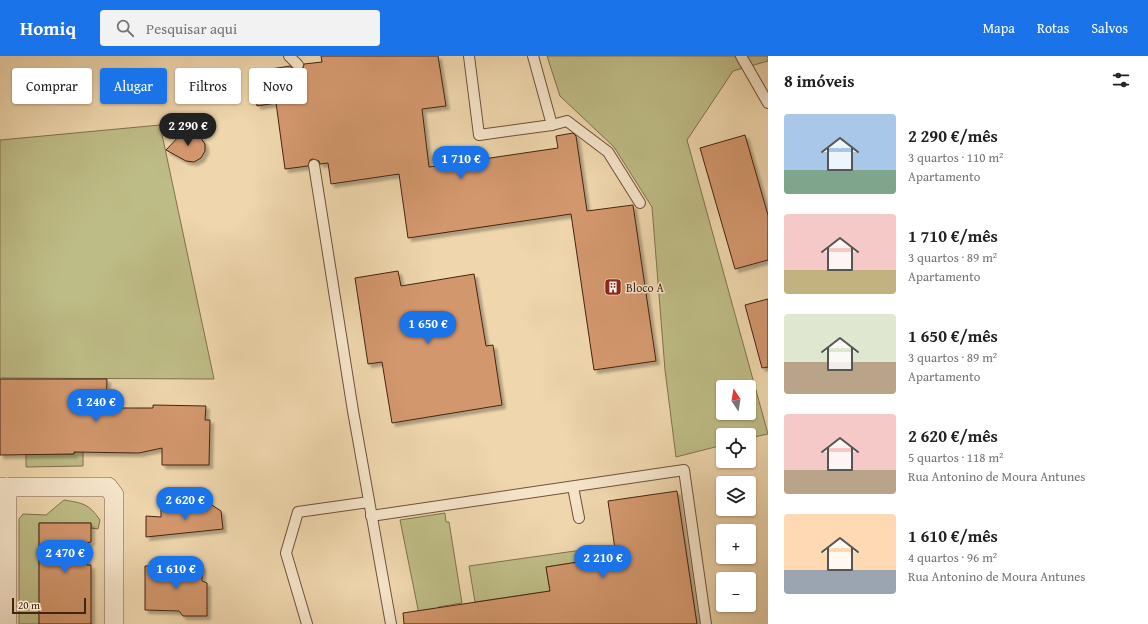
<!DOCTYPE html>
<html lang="pt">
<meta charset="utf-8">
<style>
:root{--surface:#fff;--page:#f2f2f2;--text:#202124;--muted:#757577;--accent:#1a73e8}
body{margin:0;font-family:"Gentium Book Plus",serif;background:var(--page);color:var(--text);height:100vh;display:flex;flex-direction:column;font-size:15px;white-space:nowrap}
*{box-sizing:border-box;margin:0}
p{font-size:13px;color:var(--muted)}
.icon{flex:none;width:22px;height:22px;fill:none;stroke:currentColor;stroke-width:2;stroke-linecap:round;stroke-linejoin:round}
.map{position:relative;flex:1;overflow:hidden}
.drawer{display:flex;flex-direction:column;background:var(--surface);width:380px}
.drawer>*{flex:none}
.top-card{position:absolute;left:12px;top:12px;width:380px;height:36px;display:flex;gap:8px}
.needle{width:26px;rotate:348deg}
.buttons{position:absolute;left:716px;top:324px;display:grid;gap:8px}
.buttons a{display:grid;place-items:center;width:40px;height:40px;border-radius:4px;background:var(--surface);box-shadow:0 1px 3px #0004;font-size:20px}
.scale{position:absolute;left:12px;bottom:10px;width:74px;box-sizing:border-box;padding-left:4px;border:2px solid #442311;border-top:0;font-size:11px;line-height:14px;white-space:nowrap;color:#442311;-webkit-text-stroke:3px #f5e4ca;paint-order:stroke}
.price{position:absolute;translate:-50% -34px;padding:0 9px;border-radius:14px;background:var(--accent);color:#fff;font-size:13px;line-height:26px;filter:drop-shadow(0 1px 2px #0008)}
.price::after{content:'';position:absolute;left:50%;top:24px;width:12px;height:9px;margin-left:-6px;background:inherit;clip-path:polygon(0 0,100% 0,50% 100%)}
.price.active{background:#222;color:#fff}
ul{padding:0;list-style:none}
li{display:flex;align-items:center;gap:12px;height:100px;padding:0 16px}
li span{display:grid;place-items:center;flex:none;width:112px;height:80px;border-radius:4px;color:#555}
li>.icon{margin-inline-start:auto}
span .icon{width:48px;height:48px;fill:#fffc;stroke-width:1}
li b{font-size:17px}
h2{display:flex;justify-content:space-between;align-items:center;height:48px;padding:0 16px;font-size:17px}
.pill{padding:0 14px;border-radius:4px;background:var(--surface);box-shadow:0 1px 3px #0004;font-size:14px;line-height:36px}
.pill.active{background:var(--accent);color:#fff}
header{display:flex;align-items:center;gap:24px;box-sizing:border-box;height:56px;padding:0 20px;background:var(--accent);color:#fff}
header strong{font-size:19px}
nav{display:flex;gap:22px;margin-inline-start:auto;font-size:14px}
.search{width:280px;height:36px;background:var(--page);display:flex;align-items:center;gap:10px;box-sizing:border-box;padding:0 14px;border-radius:4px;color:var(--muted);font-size:15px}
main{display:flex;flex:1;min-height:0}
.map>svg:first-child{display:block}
.green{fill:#bebc86;stroke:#81704c;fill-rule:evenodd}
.building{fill:#d3976d;stroke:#442311;filter:url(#shadow)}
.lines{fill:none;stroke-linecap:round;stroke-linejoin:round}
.service-casing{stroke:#6f5038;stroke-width:12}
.minor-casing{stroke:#6f5038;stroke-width:20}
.service{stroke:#f5e4ca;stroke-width:10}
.minor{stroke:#f5e4ca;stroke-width:19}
.labels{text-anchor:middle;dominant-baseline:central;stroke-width:3;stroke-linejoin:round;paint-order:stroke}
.poi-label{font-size:12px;fill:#442311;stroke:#f5e4ca;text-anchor:start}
</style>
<header>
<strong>Homiq</strong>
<div class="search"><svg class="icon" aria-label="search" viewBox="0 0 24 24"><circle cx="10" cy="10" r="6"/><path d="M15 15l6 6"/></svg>Pesquisar aqui</div>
<nav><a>Mapa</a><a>Rotas</a><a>Salvos</a></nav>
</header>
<main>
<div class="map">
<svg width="768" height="568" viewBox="0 0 768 568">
<defs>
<filter id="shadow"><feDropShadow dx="3.5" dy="3.5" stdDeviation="1" flood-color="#0004"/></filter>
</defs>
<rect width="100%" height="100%" fill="#efd6ad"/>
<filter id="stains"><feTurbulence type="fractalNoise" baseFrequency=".005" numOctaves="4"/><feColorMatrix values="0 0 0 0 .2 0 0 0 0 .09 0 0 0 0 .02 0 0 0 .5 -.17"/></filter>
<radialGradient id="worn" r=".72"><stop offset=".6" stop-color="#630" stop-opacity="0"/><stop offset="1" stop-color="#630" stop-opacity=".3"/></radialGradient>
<g class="green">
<path d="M 547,0 L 768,0 L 768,5 L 733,15 L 687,84 L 768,378 L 749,382 L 749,379 L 723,379 L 723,389 L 676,401 L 665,314 L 652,151 L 614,91 L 560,40 ZM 723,331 L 749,331 L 749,357 L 723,357 Z"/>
<polygon points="160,69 214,323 0,322 0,84"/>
<polygon points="83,354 83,410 26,411 26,398 74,398 74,362"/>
<path d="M 64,444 C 83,447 89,448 100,464 L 98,473 L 91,472 L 91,467 L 39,467 L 39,568 L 19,568 L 19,463 L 23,458 L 46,459 Z"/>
<polygon points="445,457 446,466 449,466 462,547 438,551 441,568 421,568 400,464"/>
<polygon points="589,493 596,528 579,506 546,511 550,535 475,546 469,510"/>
</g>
<g class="building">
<polygon points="321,0 438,0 446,50 422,53 429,111 558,92 556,80 573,77 576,80 587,155 633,149 656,305 594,314 571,158 408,182 399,118 331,128 328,107 320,108 319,105 313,103 310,104 308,110 285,113 276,47 257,50 254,28 272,25 271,13 290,10 296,15 299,15 303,13 304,8 322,6"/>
<polygon points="187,75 198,78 205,88 205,95 201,102 194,106 186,105 166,94 181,78"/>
<polygon points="745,79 768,159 768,204 735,213 700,92"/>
<polygon points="398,215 401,230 474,218 486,290 493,289 502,349 392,367 382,306 368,308 355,222"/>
<polygon points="768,243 768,311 762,312 745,249"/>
<polygon points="0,323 107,323 106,352 153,352 153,349 206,350 205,364 210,364 209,409 162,409 162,392 139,397 74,396 74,398 0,399"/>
<polygon points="677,435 697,568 404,568 403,557 550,535 546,511 616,500 608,445"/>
<polygon points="201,442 221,455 223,473 146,481 146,460 161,461 161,451 202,452"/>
<polygon points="39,467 91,467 91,486 86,487 87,509 91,509 91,568 39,568"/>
<polygon points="145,510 202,510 202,525 207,527 207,560 183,560 179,555 145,554"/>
</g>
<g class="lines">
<defs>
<g id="service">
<polyline points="289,0 298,9"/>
<polyline points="469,0 479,79 552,69 533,0"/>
<polyline points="741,0 768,47"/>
<polyline points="552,69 567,65 608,96 640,147"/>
<polyline points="314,109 353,355 391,568"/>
<polyline points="573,431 579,462"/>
<polyline points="371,460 684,414 706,568"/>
<polyline points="307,568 286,497 298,456 369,446"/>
</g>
<g id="minor">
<polyline points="0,431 108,431 114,439 114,568"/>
<polyline points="7,568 7,431"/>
</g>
</defs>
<use href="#service" class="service-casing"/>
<use href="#minor" class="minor-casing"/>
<use href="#service" class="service"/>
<use href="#minor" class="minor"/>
</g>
<defs>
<symbol id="building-square" viewBox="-11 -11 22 22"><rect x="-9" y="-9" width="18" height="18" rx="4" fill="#8f2418" stroke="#f5e4ca"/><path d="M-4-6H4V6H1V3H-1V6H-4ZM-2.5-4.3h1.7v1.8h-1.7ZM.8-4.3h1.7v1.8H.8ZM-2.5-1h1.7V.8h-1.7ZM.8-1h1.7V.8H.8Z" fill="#fff"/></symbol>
</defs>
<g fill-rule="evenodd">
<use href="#building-square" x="603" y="221" width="20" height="20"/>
</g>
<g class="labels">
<g class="poi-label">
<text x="626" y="231">Bloco A</text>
</g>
</g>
<rect width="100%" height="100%" filter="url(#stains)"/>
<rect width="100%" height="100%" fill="url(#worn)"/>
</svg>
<div class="buttons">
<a><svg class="needle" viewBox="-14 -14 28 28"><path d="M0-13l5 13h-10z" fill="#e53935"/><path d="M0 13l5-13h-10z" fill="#757577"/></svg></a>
<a><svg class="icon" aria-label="locate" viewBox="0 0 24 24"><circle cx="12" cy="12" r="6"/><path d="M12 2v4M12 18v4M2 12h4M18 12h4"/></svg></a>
<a><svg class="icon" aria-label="layers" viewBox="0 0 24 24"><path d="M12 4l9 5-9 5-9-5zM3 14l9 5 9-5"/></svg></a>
<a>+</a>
<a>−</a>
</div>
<div class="scale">20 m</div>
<b class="price active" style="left:188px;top:91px">2 290 €</b>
<b class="price" style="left:461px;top:124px">1 710 €</b>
<b class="price" style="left:428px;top:289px">1 650 €</b>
<b class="price" style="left:96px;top:367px">1 240 €</b>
<b class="price" style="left:185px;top:465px">2 620 €</b>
<b class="price" style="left:65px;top:518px">2 470 €</b>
<b class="price" style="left:603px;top:523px">2 210 €</b>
<b class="price" style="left:176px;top:534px">1 610 €</b>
<div class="top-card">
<a class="pill">Comprar</a>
<a class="pill active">Alugar</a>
<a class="pill">Filtros</a>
<a class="pill">Novo</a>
</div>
</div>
<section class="drawer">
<h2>8 imóveis<svg class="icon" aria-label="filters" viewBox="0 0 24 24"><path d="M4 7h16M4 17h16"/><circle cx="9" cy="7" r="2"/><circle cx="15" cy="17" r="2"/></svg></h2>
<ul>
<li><span style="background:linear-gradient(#a9c7e8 70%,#7fa58c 0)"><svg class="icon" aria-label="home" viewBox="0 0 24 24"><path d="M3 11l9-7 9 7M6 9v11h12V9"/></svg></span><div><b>2 290 €/mês</b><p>3 quartos · 110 m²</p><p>Apartamento</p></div></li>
<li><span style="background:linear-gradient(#f6c9c9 70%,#c2b280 0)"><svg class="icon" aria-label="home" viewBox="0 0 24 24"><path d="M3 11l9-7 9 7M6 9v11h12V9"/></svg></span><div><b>1 710 €/mês</b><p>3 quartos · 89 m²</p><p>Apartamento</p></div></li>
<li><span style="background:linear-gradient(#dfe7d0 60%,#b9a48a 0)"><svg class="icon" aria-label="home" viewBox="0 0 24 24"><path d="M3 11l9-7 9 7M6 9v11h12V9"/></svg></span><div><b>1 650 €/mês</b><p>3 quartos · 89 m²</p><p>Apartamento</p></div></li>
<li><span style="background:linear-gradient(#f6c9c9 70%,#b9a48a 0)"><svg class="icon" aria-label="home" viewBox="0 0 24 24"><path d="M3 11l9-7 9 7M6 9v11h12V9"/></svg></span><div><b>2 620 €/mês</b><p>5 quartos · 118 m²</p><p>Rua Antonino de Moura Antunes</p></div></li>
<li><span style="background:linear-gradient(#ffd9b3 70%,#9aa5b1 0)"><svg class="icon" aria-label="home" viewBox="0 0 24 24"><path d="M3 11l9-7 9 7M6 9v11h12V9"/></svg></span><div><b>1 610 €/mês</b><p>4 quartos · 96 m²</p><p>Rua Antonino de Moura Antunes</p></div></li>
</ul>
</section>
</main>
